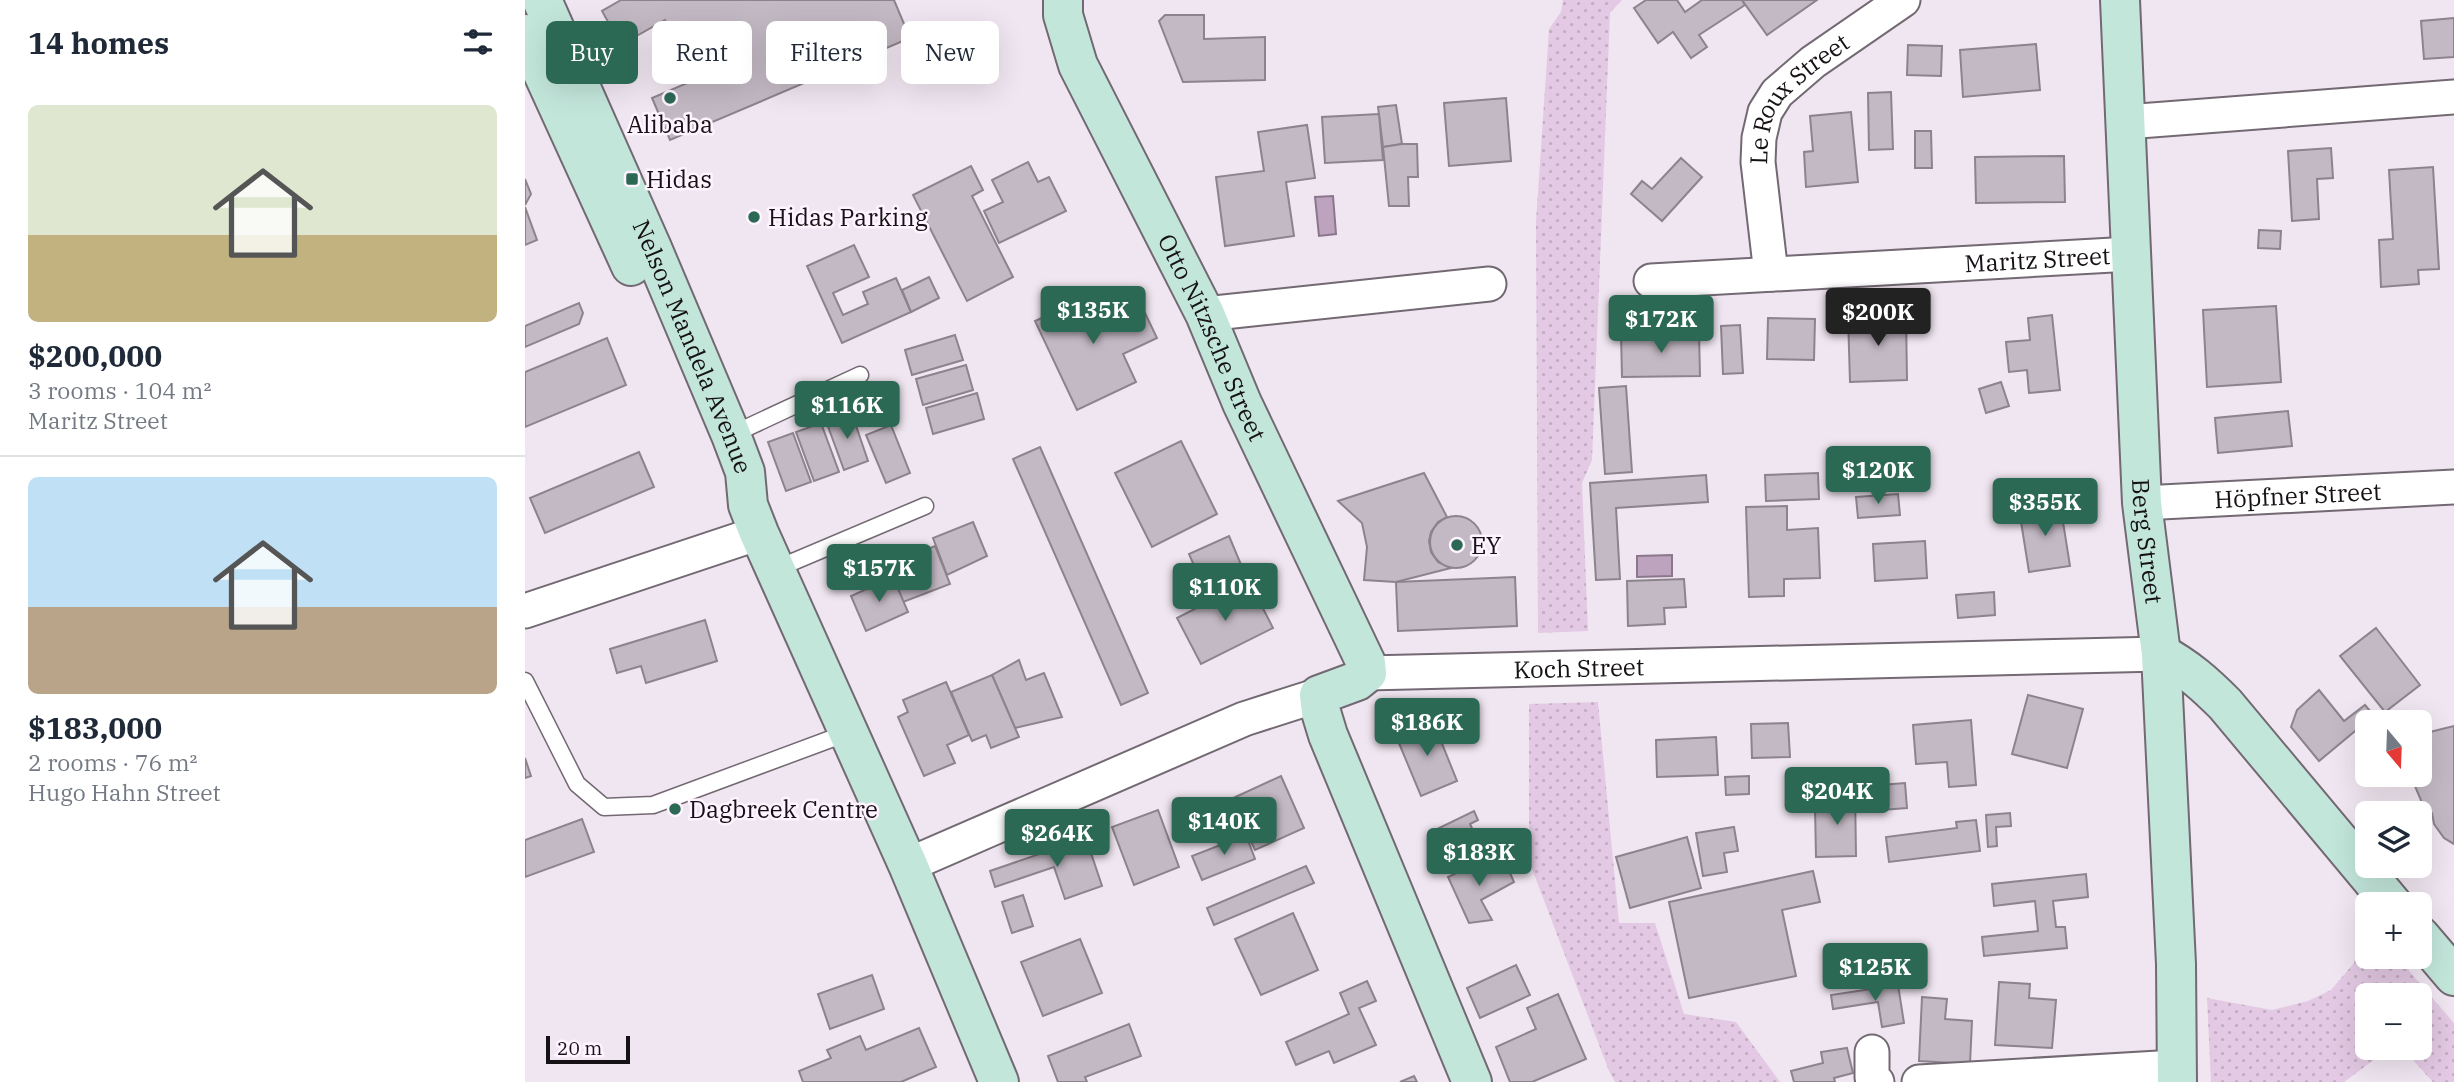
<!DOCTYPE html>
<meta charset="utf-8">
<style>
:root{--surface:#fff;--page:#f2f2f3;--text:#1f2937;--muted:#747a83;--line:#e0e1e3;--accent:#2c6955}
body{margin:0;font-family:"IBM Plex Serif",serif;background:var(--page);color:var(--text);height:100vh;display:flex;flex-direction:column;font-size:26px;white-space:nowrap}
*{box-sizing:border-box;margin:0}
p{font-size:23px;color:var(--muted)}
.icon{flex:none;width:38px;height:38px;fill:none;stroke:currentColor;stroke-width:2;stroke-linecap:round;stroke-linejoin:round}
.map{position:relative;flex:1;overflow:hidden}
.sheet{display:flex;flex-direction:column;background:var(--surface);width:525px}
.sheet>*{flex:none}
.banner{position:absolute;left:21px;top:21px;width:665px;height:63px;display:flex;gap:14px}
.needle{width:46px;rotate:161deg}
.controls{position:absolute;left:1830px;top:710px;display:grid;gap:14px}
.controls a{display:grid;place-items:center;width:77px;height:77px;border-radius:10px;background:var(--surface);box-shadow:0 7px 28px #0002;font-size:35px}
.scale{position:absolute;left:21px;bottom:18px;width:84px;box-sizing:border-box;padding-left:7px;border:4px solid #151115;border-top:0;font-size:19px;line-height:24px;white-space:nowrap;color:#151115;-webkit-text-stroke:5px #fef3fe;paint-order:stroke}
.price{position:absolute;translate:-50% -60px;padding:0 16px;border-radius:7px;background:var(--accent);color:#fff;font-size:23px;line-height:46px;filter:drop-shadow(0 2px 4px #0008)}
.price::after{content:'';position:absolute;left:50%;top:42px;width:21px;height:16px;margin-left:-10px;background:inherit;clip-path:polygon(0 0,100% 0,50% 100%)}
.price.active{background:#222;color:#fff}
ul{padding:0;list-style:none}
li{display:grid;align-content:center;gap:14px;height:371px;padding:0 28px}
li+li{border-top:2px solid var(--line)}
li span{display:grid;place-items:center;height:217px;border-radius:10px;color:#555}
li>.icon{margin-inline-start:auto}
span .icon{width:126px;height:126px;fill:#fffc;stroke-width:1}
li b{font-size:30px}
h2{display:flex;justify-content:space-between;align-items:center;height:84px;padding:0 28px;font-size:30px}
.pill{padding:0 24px;border-radius:10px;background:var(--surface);box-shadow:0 7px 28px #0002;font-size:24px;line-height:63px}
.pill.active{background:var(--accent);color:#fff}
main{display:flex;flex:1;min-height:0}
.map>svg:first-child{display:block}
.grass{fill:url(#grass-dots)}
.water{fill:#bda3bd;stroke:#8b778b;stroke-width:2}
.building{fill:#c3b9c4;stroke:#8c838c;stroke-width:2}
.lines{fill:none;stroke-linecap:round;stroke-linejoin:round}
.lane-casing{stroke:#726972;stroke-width:19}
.street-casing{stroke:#726972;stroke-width:37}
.secondary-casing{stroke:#726972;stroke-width:42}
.lane{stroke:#fff;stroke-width:16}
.street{stroke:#fff;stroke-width:33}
.secondary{stroke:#c3e6db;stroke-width:38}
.poi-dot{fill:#2c6955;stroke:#fef3fe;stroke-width:2.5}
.labels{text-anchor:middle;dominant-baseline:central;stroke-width:5;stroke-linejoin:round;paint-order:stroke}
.street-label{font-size:24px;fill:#151115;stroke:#fef3fe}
.poi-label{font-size:24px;fill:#151115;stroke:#fef3fe;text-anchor:start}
</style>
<main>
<section class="sheet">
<h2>14 homes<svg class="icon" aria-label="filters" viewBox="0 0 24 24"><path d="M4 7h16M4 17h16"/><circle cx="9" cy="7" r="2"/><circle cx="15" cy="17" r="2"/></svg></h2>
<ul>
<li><span style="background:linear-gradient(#dfe7d0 60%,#c2b280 0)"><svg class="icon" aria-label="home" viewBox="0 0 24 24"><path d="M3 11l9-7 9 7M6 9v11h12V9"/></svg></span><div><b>$200,000</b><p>3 rooms · 104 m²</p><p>Maritz Street</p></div></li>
<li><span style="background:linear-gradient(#bfe0f5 60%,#b9a48a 0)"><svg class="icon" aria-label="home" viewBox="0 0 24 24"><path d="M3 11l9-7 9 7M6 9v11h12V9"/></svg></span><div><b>$183,000</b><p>2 rooms · 76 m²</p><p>Hugo Hahn Street</p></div></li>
</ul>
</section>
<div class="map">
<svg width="1929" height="1082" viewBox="0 0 1929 1082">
<defs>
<pattern id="grass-dots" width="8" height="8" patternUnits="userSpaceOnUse" patternTransform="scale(1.75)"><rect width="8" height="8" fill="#e3c9e3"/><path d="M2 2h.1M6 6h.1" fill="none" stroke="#c2acc2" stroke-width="1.8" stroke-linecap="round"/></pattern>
</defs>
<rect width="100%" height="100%" fill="#f0e6f1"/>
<g class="grass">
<polygon points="1038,0 1097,0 1085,13 1067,460 1057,483 1063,631 1013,633 1011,222 1024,29 1036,12"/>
<polygon points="1073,702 1094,923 1130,923 1159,1014 1211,1022 1255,1082 1090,1082 1084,1071 1004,861 1004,704"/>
<polygon points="1837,915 1843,922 1843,957 1872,957 1929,1023 1929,1082 1908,1082 1877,1048 1895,1048 1895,996 1843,996 1843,1048 1865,1048 1819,1082 1686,1082 1682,998 1747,1010 1783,1001 1806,990 1829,963"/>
</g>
<g class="water">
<polygon points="808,196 811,234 794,236 790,197"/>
<polygon points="1147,555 1147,576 1112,577 1112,556"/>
</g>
<g class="building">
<polygon points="96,0 369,0 385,38 145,140 127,98 188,72 179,52 151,43 140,20 108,38 88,31 77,11"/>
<polygon points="1121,0 1152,0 1160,12 1177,0 1217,0 1220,5 1174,35 1182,47 1166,58 1148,32 1133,43 1109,8"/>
<polygon points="1217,0 1292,0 1242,35"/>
<polygon points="640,15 679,15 679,39 740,37 740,80 658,82 634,21"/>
<polygon points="1929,18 1929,57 1899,59 1896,21"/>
<polygon points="1511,44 1515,90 1438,97 1435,50"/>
<polygon points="1383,45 1417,46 1416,76 1382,75"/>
<polygon points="1366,92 1368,149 1344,150 1343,93"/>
<polygon points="981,98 986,161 924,166 919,103"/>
<polygon points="871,105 877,144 858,147 853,107"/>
<polygon points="1326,112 1333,182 1281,187 1279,152 1288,151 1285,116"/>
<polygon points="854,114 858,160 800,163 797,117"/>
<polygon points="782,125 790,178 761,182 769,236 700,246 691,177 739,171 733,132"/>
<polygon points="1390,131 1406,131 1407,168 1390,168"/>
<polygon points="877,144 892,144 893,177 883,177 884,206 864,206 858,147"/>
<polygon points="1806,148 1808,178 1792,179 1794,219 1767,221 1763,151"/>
<polygon points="1539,156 1540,202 1451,203 1450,157"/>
<polygon points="1156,158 1177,177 1137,221 1106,194 1117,181 1127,189"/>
<polygon points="503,162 513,182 524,177 541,211 474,243 459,211 478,202 467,180"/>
<polygon points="446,166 458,190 447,196 488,277 442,301 388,195"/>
<polygon points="1908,167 1914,269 1893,270 1894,284 1856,287 1854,240 1868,239 1864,170"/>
<polygon points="0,179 6,194 0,205"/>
<polygon points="0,207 12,240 0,245"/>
<polygon points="1734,230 1756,231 1755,249 1733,248"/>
<polygon points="329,245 344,277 308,293 318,315 343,304 338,292 371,278 386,312 317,343 282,266"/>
<polygon points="404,277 414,298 386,312 377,290"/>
<polygon points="581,288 598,323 620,313 632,338 598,354 611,382 552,410 510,321"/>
<polygon points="54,303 58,313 54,324 0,347 0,326"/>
<polygon points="1751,306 1756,382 1682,387 1678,310"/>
<polygon points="1381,315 1382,380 1325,382 1323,317"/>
<polygon points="1527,315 1535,390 1504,393 1502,370 1484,372 1481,342 1505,340 1503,318"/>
<polygon points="1243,318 1290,319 1289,360 1242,359"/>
<polygon points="1215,325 1218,373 1198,374 1196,326"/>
<polygon points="1174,332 1175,376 1097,377 1096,334"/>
<polygon points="430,335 438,360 387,375 380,350"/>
<polygon points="82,338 101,385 0,427 0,372"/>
<polygon points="441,365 448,390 398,405 391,379"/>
<polygon points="1476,382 1484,406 1461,413 1454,389"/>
<polygon points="1101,386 1107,472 1080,474 1074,388"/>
<polygon points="452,393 459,419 408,434 401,408"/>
<polygon points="326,411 343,461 319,470 301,421"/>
<polygon points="1763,411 1767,446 1693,453 1690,418"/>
<polygon points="296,423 314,472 289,481 271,432"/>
<polygon points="366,425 385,473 361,483 341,435"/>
<polygon points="268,433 286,482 261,491 243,442"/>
<polygon points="656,441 692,514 627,547 590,473"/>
<polygon points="515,447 623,693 596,705 488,459"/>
<polygon points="1359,449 1392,450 1391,473 1358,472"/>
<polygon points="114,452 129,487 20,533 5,498"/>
<polygon points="899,473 922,517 913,522 906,532 904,541 906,552 913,562 926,568 871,582 839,580 842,547 837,523 813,501"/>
<polygon points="1293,473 1294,499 1241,501 1240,475"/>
<polygon points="1181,475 1183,502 1091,508 1095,579 1071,580 1065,483"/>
<polygon points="1373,494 1375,515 1333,518 1331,497"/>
<polygon points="1535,503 1545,566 1504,572 1494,509"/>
<polygon points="1262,506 1262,530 1293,528 1295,578 1259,579 1259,596 1224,597 1221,507"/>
<circle cx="931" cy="542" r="26"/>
<polygon points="448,522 462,556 422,575 408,538"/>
<polygon points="704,536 717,567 677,584 664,554"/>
<polygon points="1400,541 1402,578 1350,581 1348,544"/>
<polygon points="410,546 425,584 378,602 363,565"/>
<polygon points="368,577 383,612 341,631 326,596"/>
<polygon points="990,577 992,626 873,631 871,582"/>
<polygon points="1159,579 1161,607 1139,608 1140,624 1103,626 1102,581"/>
<polygon points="724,581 748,628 676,664 652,618"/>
<polygon points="1469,592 1470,615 1433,618 1431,595"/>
<polygon points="180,620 192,661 121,683 116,666 92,673 85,649"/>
<polygon points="1851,628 1895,685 1860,712 1815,656"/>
<polygon points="494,660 501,680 519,673 537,717 490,728 467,675"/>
<polygon points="467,675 494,737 466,748 461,735 447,741 426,692"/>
<polygon points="421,682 444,735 422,745 430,763 399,776 373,717 383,712 378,700"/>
<polygon points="1794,690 1819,721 1840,705 1855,723 1843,723 1842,736 1835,727 1794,761 1766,727 1772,710"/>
<polygon points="1503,695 1558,709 1542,768 1487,754"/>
<polygon points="1446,720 1451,785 1424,787 1422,762 1391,764 1388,725"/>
<polygon points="908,721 932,781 896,796 871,736"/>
<polygon points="1263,723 1265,757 1227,758 1226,724"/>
<polygon points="1929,726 1929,844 1919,838 1909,824 1907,813 1898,805 1886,777 1895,775 1895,760 1900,756 1895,742 1905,732"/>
<polygon points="1191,737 1193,775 1132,777 1131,740"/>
<polygon points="0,758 6,776 0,778"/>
<polygon points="756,776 779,828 730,850 706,799"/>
<polygon points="1224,776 1224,794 1201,795 1200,777"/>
<polygon points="1380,783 1382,808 1357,810 1355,785"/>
<polygon points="1313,789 1330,789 1331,856 1291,857 1290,807 1314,807"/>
<polygon points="633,810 654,867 609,885 587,827"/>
<polygon points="949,811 953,820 945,824 953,841 921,857 908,831"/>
<polygon points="1485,813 1486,826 1471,827 1472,846 1463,847 1461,815"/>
<polygon points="57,819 69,852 0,877 0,840"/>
<polygon points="1451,820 1455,851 1364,862 1361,837 1432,828 1431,822"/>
<polygon points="1209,827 1213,851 1199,853 1202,872 1178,876 1171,833"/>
<polygon points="721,835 730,859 677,880 667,856"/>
<polygon points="1162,837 1176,888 1105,908 1091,857"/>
<polygon points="561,838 577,886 540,899 529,867 470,887 465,871"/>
<polygon points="966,857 972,870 982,866 989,882 956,900 967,920 944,923 923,877"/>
<polygon points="781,866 789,883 689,925 682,908"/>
<polygon points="1288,871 1295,902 1257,910 1271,976 1164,998 1144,902"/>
<polygon points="1561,874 1563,897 1528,901 1531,927 1540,927 1542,948 1459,956 1457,937 1513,931 1510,901 1469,906 1467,884"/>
<polygon points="498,895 508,926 487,933 477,902"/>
<polygon points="768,913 793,970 736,995 710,939"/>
<polygon points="555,939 577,993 518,1016 496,962"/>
<polygon points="1383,946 1386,971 1361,974 1358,949"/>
<polygon points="991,965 1005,995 955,1018 942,988"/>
<polygon points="347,975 359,1009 305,1029 293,994"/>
<polygon points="842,981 851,1001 834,1008 851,1045 809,1063 804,1051 771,1065 761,1042 824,1014 815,993"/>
<polygon points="1474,982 1505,984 1504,998 1531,1000 1527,1048 1470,1045"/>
<polygon points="1373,985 1379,1023 1357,1027 1353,1002 1308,1009 1306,995"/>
<polygon points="1033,994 1061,1059 1007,1082 985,1082 971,1047 1011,1029 1002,1008"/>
<polygon points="1397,997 1422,999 1420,1019 1447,1021 1445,1064 1394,1061"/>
<polygon points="604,1024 616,1056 560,1077 562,1082 533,1082 523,1056"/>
<polygon points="394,1028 411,1067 376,1082 278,1082 274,1071 306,1058 302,1050 335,1036 341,1050"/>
<polygon points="1322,1048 1328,1073 1309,1078 1310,1082 1269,1082 1266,1071 1298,1063 1296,1052"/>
<polygon points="889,1076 892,1082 875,1082"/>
</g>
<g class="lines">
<defs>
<g id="lane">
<polyline points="206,435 335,375"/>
<polyline points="251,569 400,506"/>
<polyline points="0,681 52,784 79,807 128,805 322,733"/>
</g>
<g id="street">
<polyline points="1601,122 1929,97"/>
<path id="s1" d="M 1246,274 L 1233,162 L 1234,138 L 1240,112 L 1252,93 L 1288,62 L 1378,0"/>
<path id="s2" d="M 1126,281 L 1606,254"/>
<polyline points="680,314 964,284"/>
<path id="s3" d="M 1617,503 L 1929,487"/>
<polyline points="0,611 234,533"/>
<path id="s4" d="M 842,673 L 1636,654"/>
<polyline points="383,865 719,719 794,695"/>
<polyline points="1347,1052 1347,1077 1352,1082"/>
<polyline points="1394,1082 1651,1067"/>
</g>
<g id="secondary">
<path id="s5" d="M 17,0 L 127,248 L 206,435 L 220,472 L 223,505 L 234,533 L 383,865 L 474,1082"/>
<path id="s6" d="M 538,0 L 538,15 L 553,65 L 680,314 L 717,403 L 841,663 L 842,673 L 832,681 L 794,695 L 796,712 L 803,735 L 947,1082"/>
<path id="s7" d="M 1595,0 L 1617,503 L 1636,654 L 1651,964 L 1652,1082"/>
<polyline points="0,34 106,266"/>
<path d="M 1636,654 C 1661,667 1680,684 1700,704 L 1868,905"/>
<polyline points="1895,936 1929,976"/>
</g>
</defs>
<use href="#lane" class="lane-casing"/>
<use href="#street" class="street-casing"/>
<use href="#secondary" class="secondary-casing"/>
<use href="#lane" class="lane"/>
<use href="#street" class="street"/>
<use href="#secondary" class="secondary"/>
</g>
<g class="poi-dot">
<circle cx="145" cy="98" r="7"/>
<rect x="100" y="172" width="14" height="14" rx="3.5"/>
<circle cx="229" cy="217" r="7"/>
<circle cx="932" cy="545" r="7"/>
<circle cx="150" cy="809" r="7"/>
</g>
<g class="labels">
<g class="street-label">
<text stroke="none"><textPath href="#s1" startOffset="192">Le Roux Street</textPath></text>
<text stroke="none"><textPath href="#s2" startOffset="387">Maritz Street</textPath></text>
<text stroke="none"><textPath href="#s6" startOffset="371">Otto Nitzsche Street</textPath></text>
<text stroke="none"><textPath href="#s5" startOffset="378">Nelson Mandela Avenue</textPath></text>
<text stroke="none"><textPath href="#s3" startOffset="156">Höpfner Street</textPath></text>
<text stroke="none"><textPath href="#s7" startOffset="542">Berg Street</textPath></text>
<text stroke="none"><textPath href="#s4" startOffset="212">Koch Street</textPath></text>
</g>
<g class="poi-label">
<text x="145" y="124" text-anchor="middle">Alibaba</text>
<text x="121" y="179">Hidas</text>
<text x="243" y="217">Hidas Parking</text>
<text x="946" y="545">EY</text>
<text x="164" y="809">Dagbreek Centre</text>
</g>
</g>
</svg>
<div class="controls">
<a><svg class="needle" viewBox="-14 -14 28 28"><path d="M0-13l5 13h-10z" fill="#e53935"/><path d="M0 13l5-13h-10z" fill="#747a83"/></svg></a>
<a><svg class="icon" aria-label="layers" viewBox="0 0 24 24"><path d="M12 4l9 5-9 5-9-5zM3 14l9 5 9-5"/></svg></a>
<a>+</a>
<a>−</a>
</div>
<div class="scale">20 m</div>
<b class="price" style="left:568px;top:346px">$135K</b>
<b class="price active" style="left:1353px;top:348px">$200K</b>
<b class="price" style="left:1136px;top:355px">$172K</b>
<b class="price" style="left:322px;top:441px">$116K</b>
<b class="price" style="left:1353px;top:506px">$120K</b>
<b class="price" style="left:1520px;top:538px">$355K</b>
<b class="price" style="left:354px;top:604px">$157K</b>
<b class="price" style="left:700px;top:623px">$110K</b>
<b class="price" style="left:902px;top:758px">$186K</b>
<b class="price" style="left:1312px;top:827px">$204K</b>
<b class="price" style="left:699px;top:857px">$140K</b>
<b class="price" style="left:532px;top:869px">$264K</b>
<b class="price" style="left:954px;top:888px">$183K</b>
<b class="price" style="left:1350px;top:1003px">$125K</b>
<div class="banner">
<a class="pill active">Buy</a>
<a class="pill">Rent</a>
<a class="pill">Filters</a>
<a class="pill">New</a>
</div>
</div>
</main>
